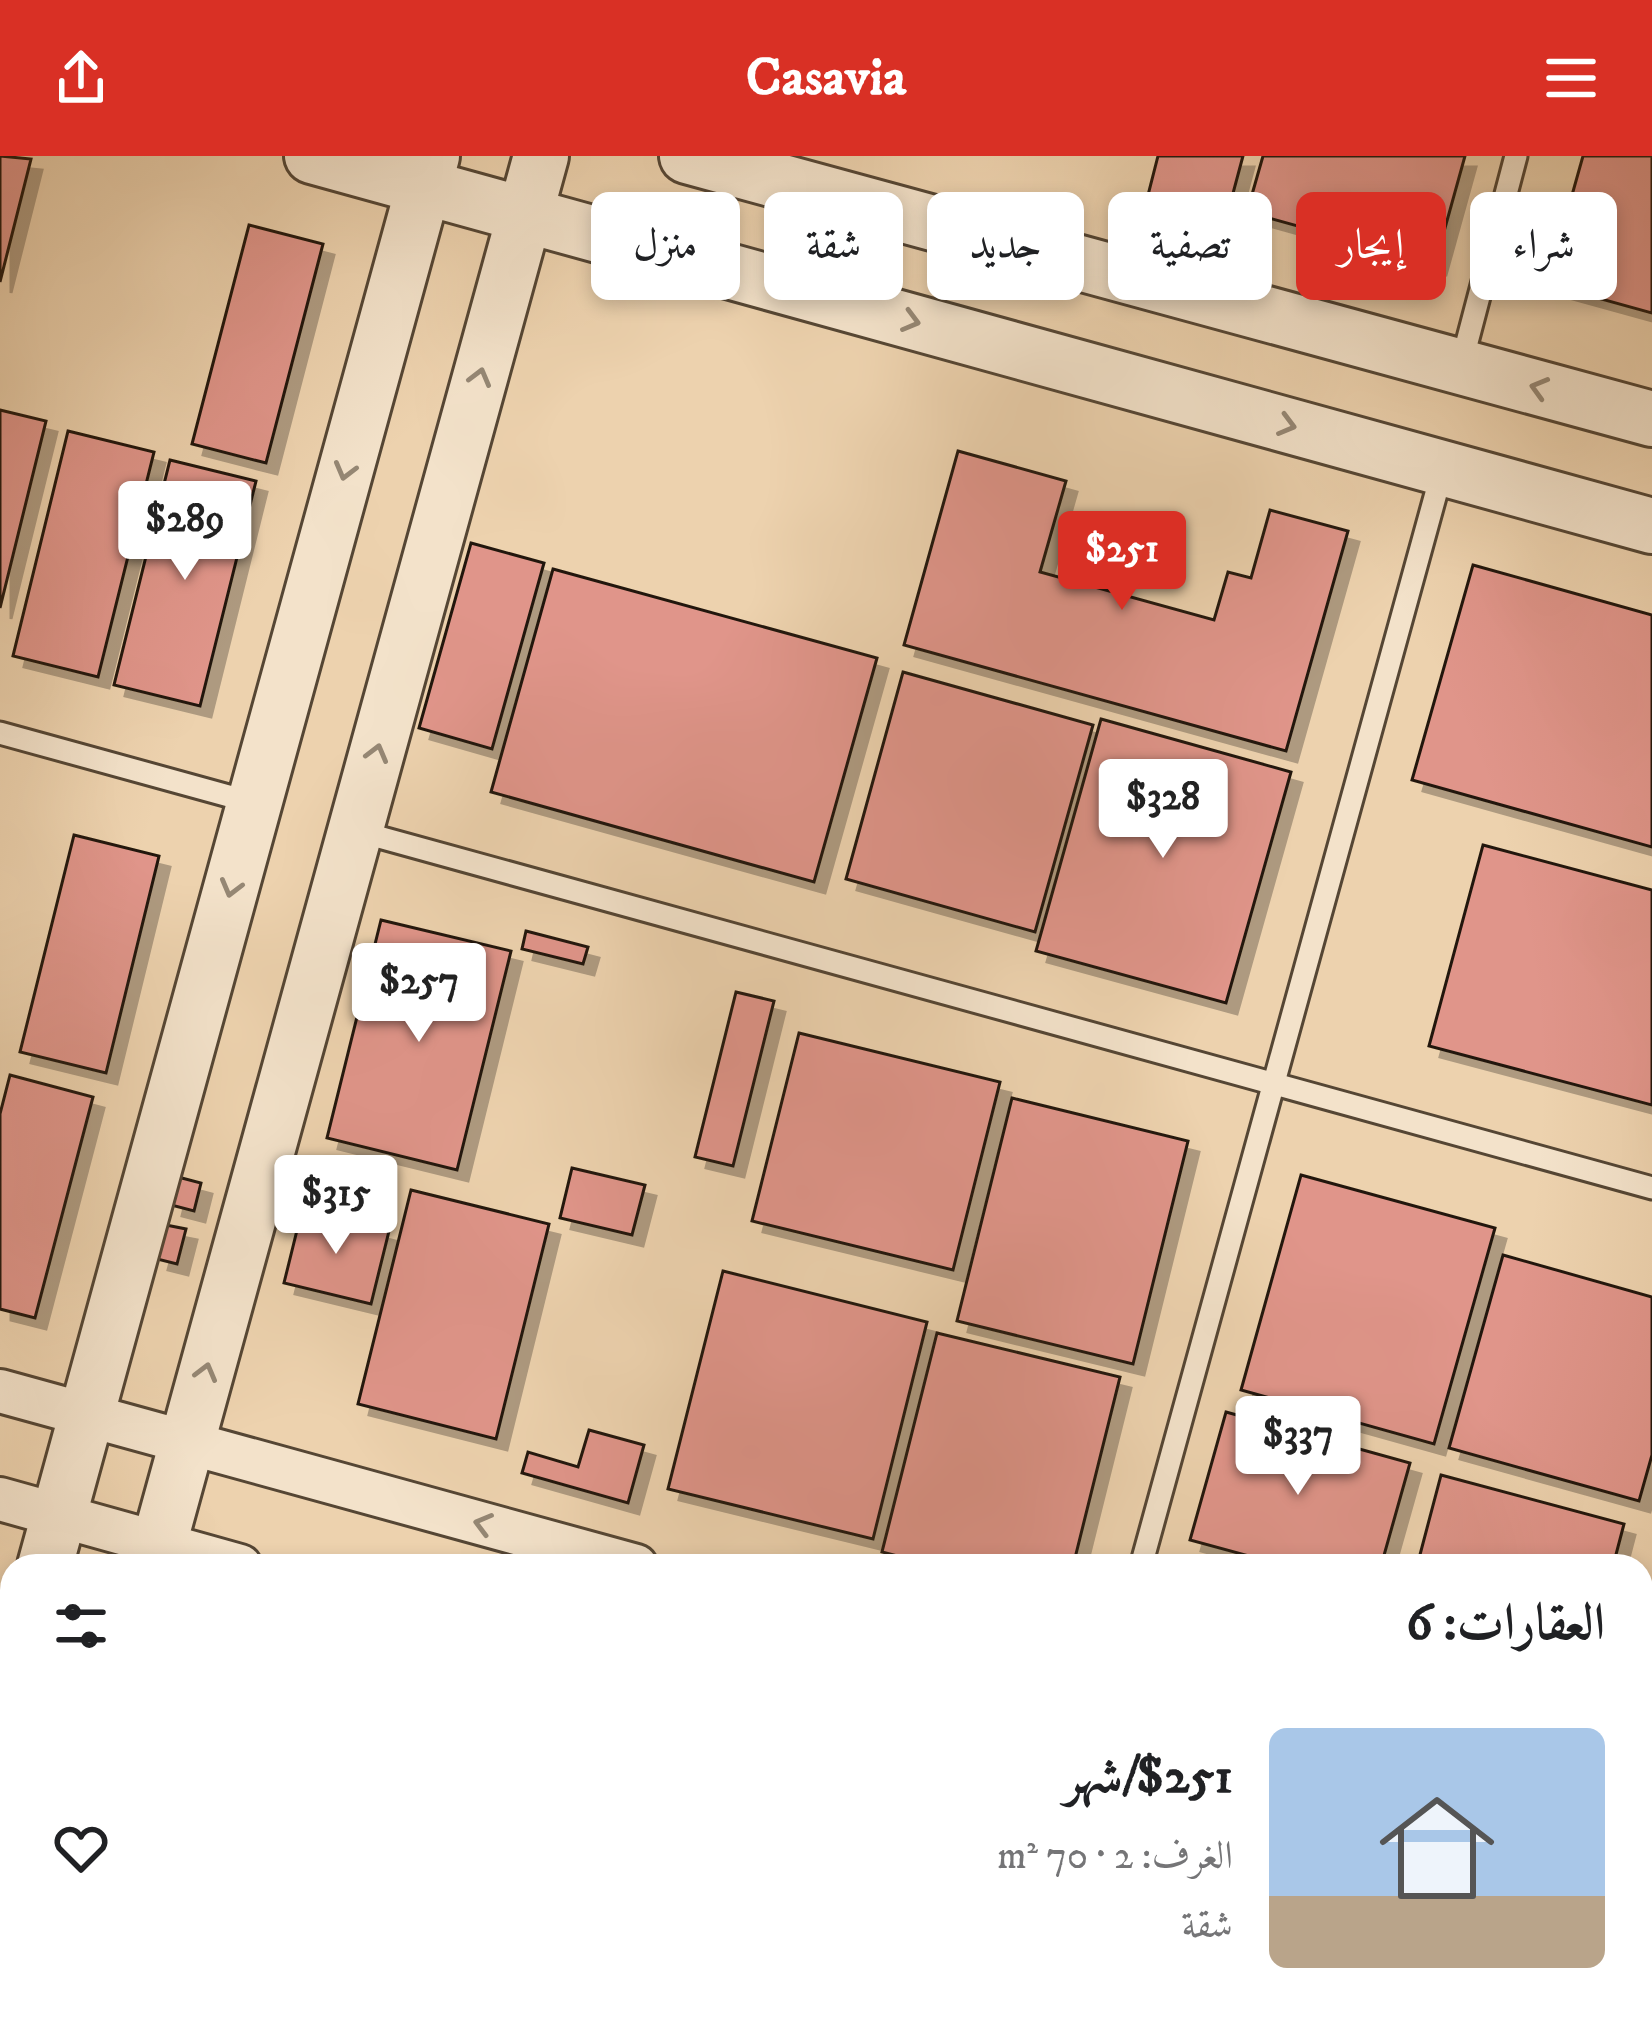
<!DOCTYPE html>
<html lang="ar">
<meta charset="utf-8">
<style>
:root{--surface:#fff;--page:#f2f2f2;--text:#202124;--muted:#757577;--line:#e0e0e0;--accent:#d93025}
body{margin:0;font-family:"IM FELL DW Pica",Amiri,serif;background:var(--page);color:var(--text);direction:rtl;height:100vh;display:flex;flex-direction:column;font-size:45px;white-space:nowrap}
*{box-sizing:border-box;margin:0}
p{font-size:39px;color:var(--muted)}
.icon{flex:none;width:66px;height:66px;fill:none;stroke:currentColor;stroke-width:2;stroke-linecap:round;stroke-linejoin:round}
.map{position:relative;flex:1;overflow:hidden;direction:ltr}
.sheet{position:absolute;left:0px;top:1398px;width:1653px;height:471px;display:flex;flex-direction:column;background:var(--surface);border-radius:36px 36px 0 0;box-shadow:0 6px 18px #0003;direction:rtl}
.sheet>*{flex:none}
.hud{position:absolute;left:36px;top:36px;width:1581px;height:108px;direction:rtl;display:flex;gap:24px}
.price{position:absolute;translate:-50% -102px;padding:0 27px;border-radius:12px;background:#fff;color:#222;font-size:39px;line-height:78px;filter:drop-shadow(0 3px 6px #0008)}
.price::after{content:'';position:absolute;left:50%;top:72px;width:36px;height:27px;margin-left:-18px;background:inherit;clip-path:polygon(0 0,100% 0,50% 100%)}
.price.selected{background:var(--accent);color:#fff}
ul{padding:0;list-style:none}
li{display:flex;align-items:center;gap:36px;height:300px;padding:0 48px}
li+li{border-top:3px solid var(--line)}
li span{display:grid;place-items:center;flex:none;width:336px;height:240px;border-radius:18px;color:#555}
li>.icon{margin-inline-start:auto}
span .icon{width:144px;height:144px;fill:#fffc;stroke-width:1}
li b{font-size:51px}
h2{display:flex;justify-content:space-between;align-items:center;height:144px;padding:0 48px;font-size:51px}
.pill{padding:0 42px;border-radius:18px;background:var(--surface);box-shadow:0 6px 18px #0003;font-size:42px;line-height:108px}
.pill.selected{background:var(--accent);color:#fff}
header{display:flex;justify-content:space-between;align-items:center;height:156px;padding:0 48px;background:var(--accent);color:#fff;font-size:54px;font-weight:700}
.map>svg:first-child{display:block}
.building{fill:#e0958a;stroke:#22180c;stroke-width:3;filter:url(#shadow)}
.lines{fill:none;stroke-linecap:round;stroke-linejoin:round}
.service-casing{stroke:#554634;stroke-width:27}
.minor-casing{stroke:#554634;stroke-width:48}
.tertiary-casing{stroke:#554634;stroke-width:60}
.service{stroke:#f3e2ca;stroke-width:21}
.minor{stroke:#f3e2ca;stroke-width:42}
.tertiary{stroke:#f3e2ca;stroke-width:54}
.oneway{stroke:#958774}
</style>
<header><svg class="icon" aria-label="menu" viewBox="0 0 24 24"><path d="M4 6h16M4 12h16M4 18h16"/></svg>Casavia<svg class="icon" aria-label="share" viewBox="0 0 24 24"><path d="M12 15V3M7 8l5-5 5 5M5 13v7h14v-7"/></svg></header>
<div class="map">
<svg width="1652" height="1867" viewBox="0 0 1652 1867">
<defs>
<filter id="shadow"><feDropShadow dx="11" dy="11" stdDeviation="0" flood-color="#0004"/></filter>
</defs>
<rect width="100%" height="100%" fill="#edd2ae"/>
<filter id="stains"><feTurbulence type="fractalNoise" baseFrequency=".00167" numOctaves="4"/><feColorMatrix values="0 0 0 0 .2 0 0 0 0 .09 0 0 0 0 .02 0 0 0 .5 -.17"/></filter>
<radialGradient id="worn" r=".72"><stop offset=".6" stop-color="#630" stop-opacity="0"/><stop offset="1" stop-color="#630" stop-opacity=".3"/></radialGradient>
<g class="building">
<polygon points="0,0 31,3 0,126"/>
<polygon points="1158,0 1243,0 1224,71 1145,51"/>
<polygon points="1263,0 1465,0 1435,108 1247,56"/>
<polygon points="1583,0 1652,0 1652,157 1547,128"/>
<polygon points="249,69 323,88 266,307 192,288"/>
<polygon points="0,254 46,265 0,452"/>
<polygon points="68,275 154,296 98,521 13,500"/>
<polygon points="958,295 1066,325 1040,416 1214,464 1228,416 1251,422 1270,354 1348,375 1286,595 904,489"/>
<polygon points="170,304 256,325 200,550 114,529"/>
<polygon points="471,387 544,407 492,593 419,572"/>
<polygon points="1473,409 1652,459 1652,691 1412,624"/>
<polygon points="553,413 877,502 814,726 491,636"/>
<polygon points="903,516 1093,569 1035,776 846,723"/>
<polygon points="1101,563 1291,616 1226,847 1036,795"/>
<polygon points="74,679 159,700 106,917 20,896"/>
<polygon points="1483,689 1652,734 1652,949 1429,890"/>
<polygon points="381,764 511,795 457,1014 327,982"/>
<polygon points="526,775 588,791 583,808 522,793"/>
<polygon points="736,836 774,845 733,1010 695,1001"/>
<polygon points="799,877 1000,926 953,1114 752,1065"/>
<polygon points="10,919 93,941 35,1162 0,1153 0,958"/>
<polygon points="1012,942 1188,985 1133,1208 957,1165"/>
<polygon points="572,1012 645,1029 632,1079 560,1062"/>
<polygon points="1301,1019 1495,1072 1434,1288 1241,1234"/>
<polygon points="178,1021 201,1027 194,1055 171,1049"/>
<polygon points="411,1034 549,1068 496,1283 358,1248"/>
<polygon points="302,1054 389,1075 371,1148 284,1127"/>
<polygon points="166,1069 186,1073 177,1108 157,1103"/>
<polygon points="1503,1099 1652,1141 1652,1299 1639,1345 1449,1292"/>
<polygon points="723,1115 927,1166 873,1383 668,1333"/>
<polygon points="937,1177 1120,1221 1073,1410 936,1410 882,1396"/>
<polygon points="1226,1256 1410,1307 1381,1410 1286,1410 1190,1384"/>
<polygon points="589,1274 644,1289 628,1347 522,1317 528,1296 578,1311"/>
<polygon points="1441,1319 1624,1368 1613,1410 1417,1410"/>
<polygon points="162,1857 432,1857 429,1867 160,1867"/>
<polygon points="1051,1857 1243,1857 1241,1867 1049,1867"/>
<polygon points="1287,1857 1479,1857 1476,1867 1284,1867"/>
</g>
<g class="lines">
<defs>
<g id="service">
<polyline points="1461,209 1516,0"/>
<polyline points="0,577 254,647"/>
<polyline points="357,675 1652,1032"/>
<polyline points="1141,1410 1443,312"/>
<polyline points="1017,1867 1019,1857"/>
</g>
<g id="minor">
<polyline points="0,1235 636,1410"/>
<polyline points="0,1343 240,1410"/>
<polyline points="1641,1688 1652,1691"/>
<polyline points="1641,1797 1652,1800"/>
</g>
<g id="tertiary">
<polyline points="312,0 1652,370"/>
<polyline points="687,0 1652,263"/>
<polyline points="45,1410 432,0"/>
<polyline points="153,1410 541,0"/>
<polyline points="0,1572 12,1529"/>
<polyline points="27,1867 30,1857"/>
</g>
</defs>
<use href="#service" class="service-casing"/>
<use href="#minor" class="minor-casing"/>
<use href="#tertiary" class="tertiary-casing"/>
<use href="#service" class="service"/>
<use href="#minor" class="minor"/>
<use href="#tertiary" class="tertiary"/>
</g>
<defs><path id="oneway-chevron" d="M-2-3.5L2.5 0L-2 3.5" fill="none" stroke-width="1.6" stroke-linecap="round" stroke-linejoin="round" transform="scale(3)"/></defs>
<g class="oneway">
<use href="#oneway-chevron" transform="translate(911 165) rotate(15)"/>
<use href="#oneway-chevron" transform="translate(480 221) rotate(-75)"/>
<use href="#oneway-chevron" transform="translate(1539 232) rotate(-164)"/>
<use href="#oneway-chevron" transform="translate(1287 269) rotate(15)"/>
<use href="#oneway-chevron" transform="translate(345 315) rotate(105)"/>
<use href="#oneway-chevron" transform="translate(377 597) rotate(-75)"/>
<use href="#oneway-chevron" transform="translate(231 732) rotate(105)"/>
<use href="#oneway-chevron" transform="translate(206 1216) rotate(-75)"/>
<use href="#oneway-chevron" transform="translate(483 1368) rotate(-165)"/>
</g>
<rect width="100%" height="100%" filter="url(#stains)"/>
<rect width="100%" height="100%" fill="url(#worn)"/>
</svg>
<b class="price" style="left:185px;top:427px">$289</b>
<b class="price selected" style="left:1122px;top:457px">$251</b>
<b class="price" style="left:1163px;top:705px">$328</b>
<b class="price" style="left:419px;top:889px">$257</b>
<b class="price" style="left:336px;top:1101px">$315</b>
<b class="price" style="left:1298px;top:1342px">$337</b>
<div class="hud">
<a class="pill">شراء</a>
<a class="pill selected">إيجار</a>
<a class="pill">تصفية</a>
<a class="pill">جديد</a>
<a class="pill">شقة</a>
<a class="pill">منزل</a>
</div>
<section class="sheet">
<h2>العقارات: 6<svg class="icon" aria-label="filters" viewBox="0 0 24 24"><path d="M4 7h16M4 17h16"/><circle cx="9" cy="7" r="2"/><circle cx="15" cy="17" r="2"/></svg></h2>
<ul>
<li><span style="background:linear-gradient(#a9c7e8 70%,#b9a48a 0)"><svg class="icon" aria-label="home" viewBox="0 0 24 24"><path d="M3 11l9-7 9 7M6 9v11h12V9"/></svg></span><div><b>$251/شهر</b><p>الغرف: 2 · 70 m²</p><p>شقة</p></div><svg class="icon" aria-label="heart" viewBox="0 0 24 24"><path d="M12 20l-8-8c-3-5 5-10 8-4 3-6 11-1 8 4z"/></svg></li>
</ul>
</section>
</div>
